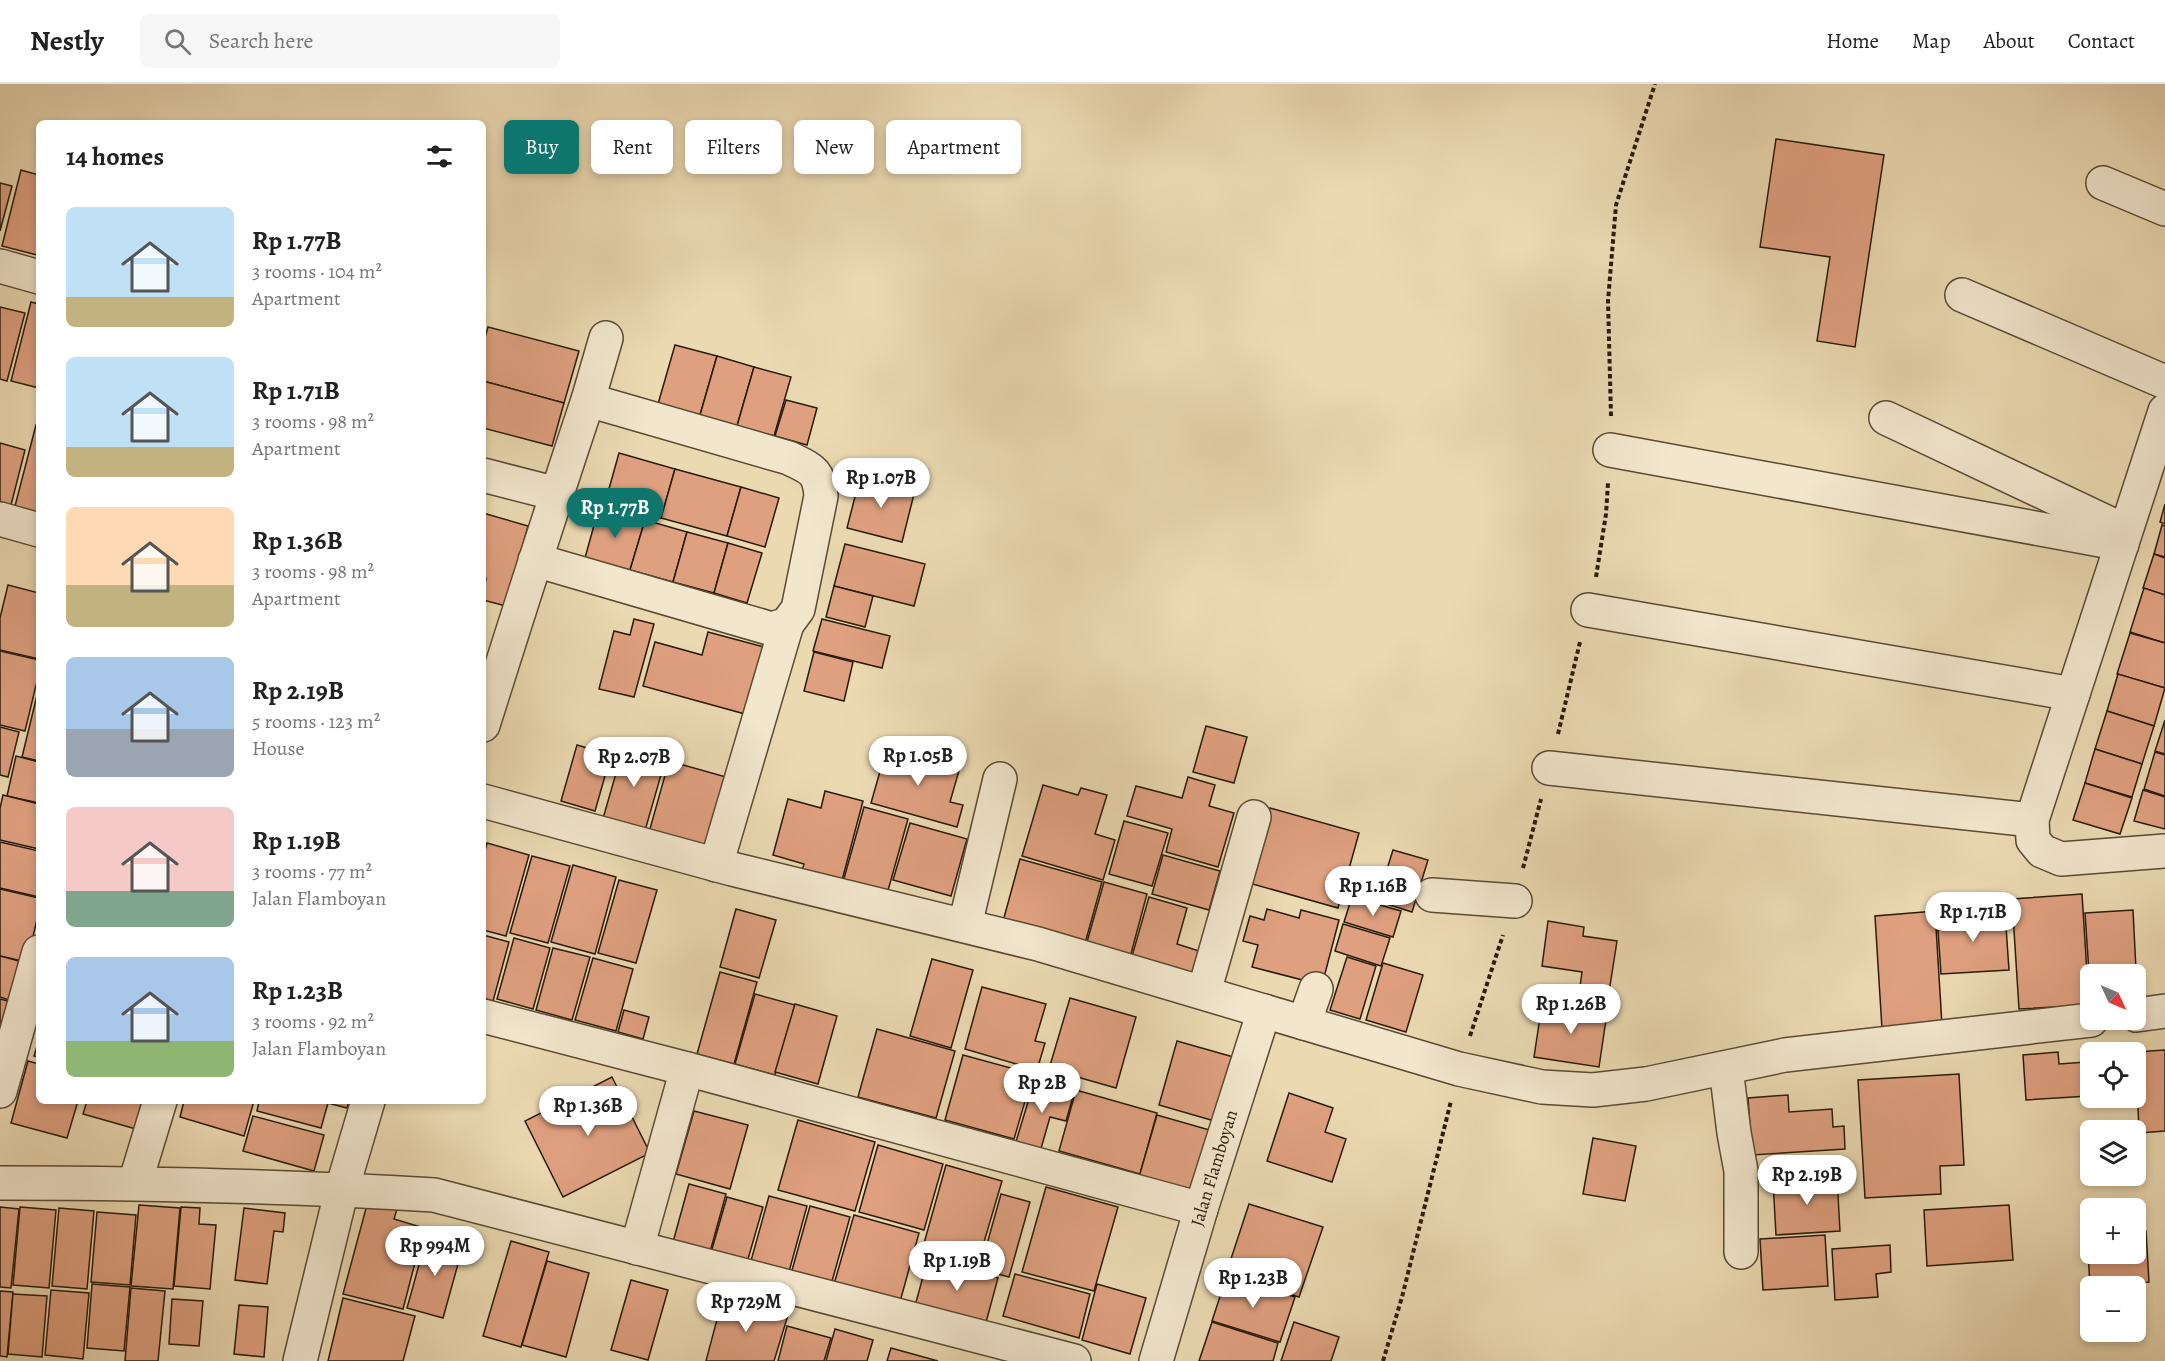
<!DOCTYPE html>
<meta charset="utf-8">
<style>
:root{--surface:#fff;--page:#f6f6f6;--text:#222;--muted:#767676;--line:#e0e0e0;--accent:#0f766e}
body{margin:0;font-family:Alegreya,serif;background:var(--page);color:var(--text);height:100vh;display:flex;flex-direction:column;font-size:22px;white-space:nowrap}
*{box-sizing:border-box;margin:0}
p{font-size:20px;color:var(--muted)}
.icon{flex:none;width:33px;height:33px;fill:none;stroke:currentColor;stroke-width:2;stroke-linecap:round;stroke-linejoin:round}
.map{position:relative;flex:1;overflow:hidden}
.drawer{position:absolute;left:36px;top:36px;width:450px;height:984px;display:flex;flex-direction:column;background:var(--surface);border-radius:9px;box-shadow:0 3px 9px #0003}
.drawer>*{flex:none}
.guide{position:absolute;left:504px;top:36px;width:570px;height:54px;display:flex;gap:12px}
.needle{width:39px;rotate:134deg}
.tools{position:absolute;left:2080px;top:880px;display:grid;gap:12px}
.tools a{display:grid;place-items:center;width:66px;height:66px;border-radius:9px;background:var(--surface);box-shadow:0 3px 9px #0003;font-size:30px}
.price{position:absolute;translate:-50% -51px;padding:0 14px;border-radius:21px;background:#fff;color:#222;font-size:20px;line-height:39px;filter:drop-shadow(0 2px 3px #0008)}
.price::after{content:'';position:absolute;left:50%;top:36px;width:18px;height:14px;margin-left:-9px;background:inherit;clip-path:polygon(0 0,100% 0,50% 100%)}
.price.active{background:var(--accent);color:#fff}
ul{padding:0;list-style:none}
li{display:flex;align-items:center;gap:18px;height:150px;padding:0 30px}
li span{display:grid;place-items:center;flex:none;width:168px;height:120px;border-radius:9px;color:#555}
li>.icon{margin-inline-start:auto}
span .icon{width:72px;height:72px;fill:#fffc;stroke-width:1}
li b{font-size:26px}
h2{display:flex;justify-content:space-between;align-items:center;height:72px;padding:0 30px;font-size:26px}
.tag{padding:0 21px;border-radius:9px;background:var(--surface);box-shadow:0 3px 9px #0003;font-size:21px;line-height:54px}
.tag.active{background:var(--accent);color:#fff}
header{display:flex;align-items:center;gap:36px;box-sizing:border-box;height:84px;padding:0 30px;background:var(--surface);border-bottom:2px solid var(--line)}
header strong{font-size:28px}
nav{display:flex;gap:33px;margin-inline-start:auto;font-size:21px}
.search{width:420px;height:54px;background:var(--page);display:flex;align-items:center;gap:15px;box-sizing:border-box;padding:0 21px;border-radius:9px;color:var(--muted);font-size:22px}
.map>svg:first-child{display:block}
.building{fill:#dfa080;stroke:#291b09;stroke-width:1.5}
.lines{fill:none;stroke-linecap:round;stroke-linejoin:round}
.minor-casing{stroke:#5a4a33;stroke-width:36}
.path{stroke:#291b09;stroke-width:4;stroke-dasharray:4.5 3;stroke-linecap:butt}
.minor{stroke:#f2e6cd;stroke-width:33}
.labels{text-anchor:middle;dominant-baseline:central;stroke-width:4.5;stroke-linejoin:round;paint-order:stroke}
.street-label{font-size:18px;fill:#291b09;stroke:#f2e6cd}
</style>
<header>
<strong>Nestly</strong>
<div class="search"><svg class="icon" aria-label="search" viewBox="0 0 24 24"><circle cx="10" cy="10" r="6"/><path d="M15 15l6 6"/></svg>Search here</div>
<nav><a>Home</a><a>Map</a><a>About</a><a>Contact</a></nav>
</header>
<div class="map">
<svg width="2165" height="1277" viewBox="0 0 2165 1277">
<rect width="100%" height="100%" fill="#ebd9b2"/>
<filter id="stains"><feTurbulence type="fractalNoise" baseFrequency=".00333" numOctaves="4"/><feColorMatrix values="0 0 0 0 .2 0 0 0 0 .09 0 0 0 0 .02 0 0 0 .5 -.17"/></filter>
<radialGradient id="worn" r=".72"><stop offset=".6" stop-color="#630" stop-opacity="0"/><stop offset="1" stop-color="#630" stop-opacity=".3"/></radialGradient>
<g class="building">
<polygon points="1776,55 1884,71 1855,263 1817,257 1830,173 1760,163"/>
<polygon points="21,86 39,91 37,171 2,162"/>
<polygon points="0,99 12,102 0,147"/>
<polygon points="31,218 39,220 39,304 11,297"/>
<polygon points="0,223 25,229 7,297 0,295"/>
<polygon points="488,243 579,267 564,319 483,297 483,260"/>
<polygon points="675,261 717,272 700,331 658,320"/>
<polygon points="717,272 754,283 737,342 700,331"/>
<polygon points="754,283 791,293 774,352 737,342"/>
<polygon points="483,297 564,319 552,362 483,344"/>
<polygon points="786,316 817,324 807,361 775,352"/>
<polygon points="36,341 39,342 39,433 14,426"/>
<polygon points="0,359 25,366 11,421 0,418"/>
<polygon points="619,369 675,385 661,434 605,419"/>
<polygon points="675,385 741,403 727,452 661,434"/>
<polygon points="860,393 915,406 902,458 847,444"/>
<polygon points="741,403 779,414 765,463 727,452"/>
<polygon points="2165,420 2165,440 2160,438"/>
<polygon points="599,423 645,436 630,486 585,474"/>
<polygon points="483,429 528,442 506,522 483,516 486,494 483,494"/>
<polygon points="645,436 687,448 673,498 630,486"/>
<polygon points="2162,441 2165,442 2165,473 2154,470"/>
<polygon points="687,448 728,459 714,509 673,498"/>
<polygon points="728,459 762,469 747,519 714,509"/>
<polygon points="845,460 925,480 914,522 834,502"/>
<polygon points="2154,470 2165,474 2165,511 2143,504"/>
<polygon points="8,501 39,509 39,575 0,566 0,534"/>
<polygon points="834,502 873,512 865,543 826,533"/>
<polygon points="2144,504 2165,511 2165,559 2130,548"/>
<polygon points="634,535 654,540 634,613 599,605 614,547 630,551"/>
<polygon points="822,535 890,552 882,584 813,567"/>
<polygon points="708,548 764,563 745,630 643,602 655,558 702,571"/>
<polygon points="2130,549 2165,559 2165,604 2117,590"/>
<polygon points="0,567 39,576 39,589 25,647 0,641"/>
<polygon points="814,568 853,578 844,617 804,607"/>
<polygon points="2118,590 2165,604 2154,642 2107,627"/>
<polygon points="39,603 39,677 22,673"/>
<polygon points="2107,627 2154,642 2142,680 2095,665"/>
<polygon points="2165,636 2165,670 2155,667"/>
<polygon points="1206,642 1247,653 1234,699 1193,688"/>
<polygon points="0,643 19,648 8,693 0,691"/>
<polygon points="625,658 667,670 644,750 602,738"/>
<polygon points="577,661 611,671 595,727 561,717"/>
<polygon points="887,663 960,683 950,718 963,721 957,743 871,719"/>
<polygon points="2095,665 2142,680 2132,713 2085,699"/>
<polygon points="2155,668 2165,671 2165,712 2144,705"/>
<polygon points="16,672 39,678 39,719 7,712"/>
<polygon points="669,677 726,693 704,768 648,752"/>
<polygon points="1188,693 1215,701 1209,722 1234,729 1218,783 1166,768 1172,745 1127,732 1136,702 1182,714"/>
<polygon points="2085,699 2132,714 2120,750 2073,736"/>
<polygon points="1043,701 1078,711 1081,704 1107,711 1095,750 1115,756 1103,796 1022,772"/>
<polygon points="2143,706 2165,713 2165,745 2134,737"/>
<polygon points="825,707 863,717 840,804 800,794 804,780 773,771 788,715 821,724"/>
<polygon points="3,711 39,720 39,765 0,756 0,724"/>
<polygon points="864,723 908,735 887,810 843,798"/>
<polygon points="1270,724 1359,749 1338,824 1249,799"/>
<polygon points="1124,737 1168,749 1152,802 1109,790"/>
<polygon points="910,739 967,755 951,812 893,796"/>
<polygon points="0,758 39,767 39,813 0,804"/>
<polygon points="487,759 529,771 506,852 483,846 483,774"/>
<polygon points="1393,766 1428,776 1412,828 1377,817"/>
<polygon points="1163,771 1220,787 1209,826 1152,810"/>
<polygon points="532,772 570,782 548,859 510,849"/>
<polygon points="1020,775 1102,798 1084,863 1002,841"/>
<polygon points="573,781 616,793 595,870 551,858"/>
<polygon points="619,796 657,806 636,879 598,869"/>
<polygon points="1104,798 1147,810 1129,877 1085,865"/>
<polygon points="0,805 39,814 39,827 27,878 0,872"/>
<polygon points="2082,810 2089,921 2019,925 2012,815"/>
<polygon points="1149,813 1187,824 1177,860 1199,867 1191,896 1130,879"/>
<polygon points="1352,813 1401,827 1393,853 1344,838"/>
<polygon points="736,825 776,836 759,894 720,883"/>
<polygon points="1267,825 1299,834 1301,826 1339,836 1322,901 1252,883 1258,861 1243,857 1250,832 1264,836"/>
<polygon points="2133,826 2136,886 2089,889 2085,829"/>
<polygon points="1935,827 1942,941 1882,945 1875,832"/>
<polygon points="2005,828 2009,886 1941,890 1937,832"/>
<polygon points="1548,837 1584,843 1583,852 1617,857 1607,921 1578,917 1582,888 1542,882"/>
<polygon points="1343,840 1390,854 1381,882 1335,867"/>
<polygon points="483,851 509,858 493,917 483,914"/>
<polygon points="514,854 550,864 533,925 497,915"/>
<polygon points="553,864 590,873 572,936 536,926"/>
<polygon points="0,872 19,877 9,916 0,913"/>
<polygon points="1347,873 1376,882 1360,935 1330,926"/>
<polygon points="593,874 633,885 616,947 575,936"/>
<polygon points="932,875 973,886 951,964 910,952"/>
<polygon points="1383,879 1423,891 1406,948 1366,936"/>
<polygon points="720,888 757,898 734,980 697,970"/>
<polygon points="982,903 1046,920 1035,957 1045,959 1037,986 965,965"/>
<polygon points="755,910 795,921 775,991 735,980"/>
<polygon points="1070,914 1136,933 1116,1004 1049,985"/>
<polygon points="0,915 8,917 0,951"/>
<polygon points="795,920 837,932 818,1000 775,988"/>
<polygon points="1542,920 1607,929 1599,983 1534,973"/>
<polygon points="624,926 649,933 643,955 618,948"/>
<polygon points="877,945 955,967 936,1034 858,1013"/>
<polygon points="39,956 39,973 34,972"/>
<polygon points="1177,957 1237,974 1218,1038 1159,1021"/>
<polygon points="2165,966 2165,1047 2139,1049 2136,969 2134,968"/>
<polygon points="2058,968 2059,980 2086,978 2089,1012 2026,1016 2023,971"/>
<polygon points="963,971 1033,990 1014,1055 945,1036"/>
<polygon points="28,977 39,980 39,1017 78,1017 67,1054 11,1039"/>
<polygon points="1959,990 1964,1081 1940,1082 1941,1110 1865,1114 1858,996"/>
<polygon points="612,993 650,1069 563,1113 525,1037"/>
<polygon points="1034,998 1074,1009 1066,1037 1050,1033 1040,1068 1015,1061"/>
<polygon points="1076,1006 1157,1029 1140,1090 1059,1067"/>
<polygon points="1289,1009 1333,1024 1325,1048 1346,1055 1332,1098 1267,1077"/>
<polygon points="1788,1011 1789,1028 1832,1025 1833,1043 1844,1042 1845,1065 1752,1071 1748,1014"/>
<polygon points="87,1017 144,1017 136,1045 83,1030"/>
<polygon points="184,1017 254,1017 244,1052 180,1033"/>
<polygon points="259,1017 349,1017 347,1024 328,1019 321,1044 257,1027"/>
<polygon points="694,1027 748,1041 730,1105 676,1090"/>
<polygon points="1157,1031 1213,1047 1196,1109 1139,1093"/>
<polygon points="253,1032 324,1051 314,1087 243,1067"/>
<polygon points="798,1036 875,1058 855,1127 778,1106"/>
<polygon points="1593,1054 1636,1062 1625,1117 1583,1110"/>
<polygon points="878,1061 943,1080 924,1146 859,1128"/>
<polygon points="946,1081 1002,1097 976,1185 921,1170"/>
<polygon points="1837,1093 1840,1147 1776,1151 1773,1097"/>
<polygon points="689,1100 726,1110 710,1168 673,1158"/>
<polygon points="1046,1103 1118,1123 1094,1207 1022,1188"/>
<polygon points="1001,1110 1030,1118 1009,1193 980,1185"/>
<polygon points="769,1112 807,1122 787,1195 749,1184"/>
<polygon points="727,1113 763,1123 746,1182 710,1172"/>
<polygon points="368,1117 397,1125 394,1135 424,1144 403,1225 343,1210"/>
<polygon points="1249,1120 1323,1143 1299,1213 1226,1190"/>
<polygon points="139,1121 180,1124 173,1205 131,1202"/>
<polygon points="2009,1121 2013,1176 1927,1182 1924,1126"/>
<polygon points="810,1122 850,1133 829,1208 789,1197"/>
<polygon points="0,1123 19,1125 11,1204 0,1203"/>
<polygon points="20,1123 56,1126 49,1204 13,1201"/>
<polygon points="181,1123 200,1124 199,1140 216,1141 210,1205 174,1202"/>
<polygon points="59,1124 94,1127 87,1205 52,1202"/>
<polygon points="244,1124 285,1129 283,1148 274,1147 267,1200 235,1196"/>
<polygon points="97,1128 136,1131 130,1201 91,1198"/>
<polygon points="854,1131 919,1149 898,1225 832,1207"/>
<polygon points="2146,1147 2149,1198 2090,1202 2087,1151 2091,1151 2091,1170 2136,1170 2136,1148"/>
<polygon points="1825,1151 1828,1202 1763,1206 1760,1155"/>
<polygon points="427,1152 463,1162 443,1234 407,1224"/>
<polygon points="511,1157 549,1168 521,1263 483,1252"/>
<polygon points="1890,1161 1891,1188 1876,1190 1878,1213 1835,1216 1832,1165"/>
<polygon points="928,1174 998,1194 985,1242 915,1222"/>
<polygon points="547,1177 589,1189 566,1273 522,1261"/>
<polygon points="1015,1190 1090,1210 1079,1254 1003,1232"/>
<polygon points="1227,1191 1295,1213 1280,1258 1212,1237"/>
<polygon points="631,1196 668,1206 648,1276 611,1266"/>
<polygon points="92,1200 130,1203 124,1267 87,1264"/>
<polygon points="1097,1200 1146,1214 1130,1270 1082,1256"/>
<polygon points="131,1204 165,1207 158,1277 125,1277"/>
<polygon points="51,1206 89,1209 83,1275 45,1271"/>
<polygon points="0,1207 13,1208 7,1273 0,1272"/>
<polygon points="13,1210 47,1212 42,1273 8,1270"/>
<polygon points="723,1213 788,1231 774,1277 706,1277"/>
<polygon points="343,1214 415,1232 403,1277 328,1277"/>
<polygon points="172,1215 203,1217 199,1262 169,1260"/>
<polygon points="239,1221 268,1223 264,1273 234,1270"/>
<polygon points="1212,1238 1278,1259 1273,1277 1199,1277"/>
<polygon points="1294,1238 1339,1253 1331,1277 1281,1277"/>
<polygon points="787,1242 831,1254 824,1277 778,1277"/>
<polygon points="835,1245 873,1256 867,1277 826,1277"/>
<polygon points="891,1264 938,1277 887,1277"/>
</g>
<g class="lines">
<defs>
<g id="minor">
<polyline points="2103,99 2165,125"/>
<polyline points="0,182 39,193"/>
<polyline points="1962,211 2165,298"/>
<polyline points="588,316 606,254"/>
<polyline points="2165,327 2032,736 2033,756 2042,767 2061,775 2165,767"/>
<polyline points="1886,334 2125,447"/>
<polyline points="1610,366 2122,460"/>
<polyline points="483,391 557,410"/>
<polyline points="0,435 39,446"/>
<polyline points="1588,526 2073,610"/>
<path d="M 483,641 C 517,533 552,424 588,316 L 789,374 C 811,385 819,386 821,412 L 798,525 L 787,540 L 772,545 L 535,476"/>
<polyline points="1549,684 2032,736"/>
<polyline points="483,717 732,785 1038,860 1459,985 1542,1003 1593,1006 1646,1000 1785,971 2091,936"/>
<polyline points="716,781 787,540"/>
<polyline points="1432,811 1515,817"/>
<polyline points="965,841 1000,695"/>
<polyline points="1204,908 1254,733"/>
<polyline points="2136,931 2165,927"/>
<polyline points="483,932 687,985 1201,1125"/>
<polyline points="1304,939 1316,905"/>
<polyline points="1726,984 1734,1049 1741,1087 1741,1168"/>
<polyline points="0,1007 39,868"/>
<path d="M 0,1099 C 145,1099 290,1102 434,1111 L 1074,1277"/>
<polyline points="135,1099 160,1017"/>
<polyline points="637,1164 687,985"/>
<polyline points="300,1277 342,1105 368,1017"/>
<polyline points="1156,1277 1201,1125 1264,927"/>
</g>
</defs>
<use href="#minor" class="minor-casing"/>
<g class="path">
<polyline points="1611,332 1608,217 1616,121 1655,0"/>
<polyline points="1596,493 1606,430 1608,399"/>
<polyline points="1558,650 1580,558"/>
<polyline points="1523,784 1541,715"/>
<polyline points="1470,952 1503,851"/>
<polyline points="1383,1277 1402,1213 1451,1017"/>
</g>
<use href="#minor" class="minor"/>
</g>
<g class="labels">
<g class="street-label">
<text transform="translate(1214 1084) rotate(-73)">Jalan Flamboyan</text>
</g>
</g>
<rect width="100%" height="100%" filter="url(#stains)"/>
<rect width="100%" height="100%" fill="url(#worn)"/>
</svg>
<div class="tools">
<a><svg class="needle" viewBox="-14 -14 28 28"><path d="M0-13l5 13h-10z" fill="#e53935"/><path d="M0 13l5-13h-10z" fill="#767676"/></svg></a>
<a><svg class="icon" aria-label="locate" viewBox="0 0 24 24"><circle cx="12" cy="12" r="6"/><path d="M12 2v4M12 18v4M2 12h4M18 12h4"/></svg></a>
<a><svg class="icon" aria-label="layers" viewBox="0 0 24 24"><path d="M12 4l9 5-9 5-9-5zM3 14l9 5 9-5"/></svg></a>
<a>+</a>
<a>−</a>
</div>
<b class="price" style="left:881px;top:425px">Rp 1.07B</b>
<b class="price active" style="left:615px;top:455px">Rp 1.77B</b>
<b class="price" style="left:918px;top:703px">Rp 1.05B</b>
<b class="price" style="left:634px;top:704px">Rp 2.07B</b>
<b class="price" style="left:1373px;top:833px">Rp 1.16B</b>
<b class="price" style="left:1973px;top:859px">Rp 1.71B</b>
<b class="price" style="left:1571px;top:951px">Rp 1.26B</b>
<b class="price" style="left:1042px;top:1030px">Rp 2B</b>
<b class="price" style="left:588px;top:1053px">Rp 1.36B</b>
<b class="price" style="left:1807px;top:1122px">Rp 2.19B</b>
<b class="price" style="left:435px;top:1193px">Rp 994M</b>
<b class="price" style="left:957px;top:1208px">Rp 1.19B</b>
<b class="price" style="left:1253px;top:1225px">Rp 1.23B</b>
<b class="price" style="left:746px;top:1249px">Rp 729M</b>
<div class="guide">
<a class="tag active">Buy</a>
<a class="tag">Rent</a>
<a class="tag">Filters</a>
<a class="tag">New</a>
<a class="tag">Apartment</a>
</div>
<section class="drawer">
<h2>14 homes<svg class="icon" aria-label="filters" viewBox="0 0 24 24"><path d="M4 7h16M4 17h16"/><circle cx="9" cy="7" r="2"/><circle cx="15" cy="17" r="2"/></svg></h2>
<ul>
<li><span style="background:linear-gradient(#bfe0f5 75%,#c2b280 0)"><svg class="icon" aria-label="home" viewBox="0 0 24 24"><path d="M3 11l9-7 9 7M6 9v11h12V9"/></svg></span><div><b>Rp 1.77B</b><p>3 rooms · 104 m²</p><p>Apartment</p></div></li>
<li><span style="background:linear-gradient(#bfe0f5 75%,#c2b280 0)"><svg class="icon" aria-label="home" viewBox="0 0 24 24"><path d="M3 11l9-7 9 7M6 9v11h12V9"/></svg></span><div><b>Rp 1.71B</b><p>3 rooms · 98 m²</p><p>Apartment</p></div></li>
<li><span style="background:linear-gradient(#ffd9b3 65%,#c2b280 0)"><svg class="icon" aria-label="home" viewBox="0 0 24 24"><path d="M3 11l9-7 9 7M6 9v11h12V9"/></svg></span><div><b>Rp 1.36B</b><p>3 rooms · 98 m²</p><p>Apartment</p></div></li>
<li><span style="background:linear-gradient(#a9c7e8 60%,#9aa5b1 0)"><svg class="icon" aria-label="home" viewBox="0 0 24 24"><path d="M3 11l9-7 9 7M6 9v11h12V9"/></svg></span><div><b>Rp 2.19B</b><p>5 rooms · 123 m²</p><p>House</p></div></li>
<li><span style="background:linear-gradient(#f6c9c9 70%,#7fa58c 0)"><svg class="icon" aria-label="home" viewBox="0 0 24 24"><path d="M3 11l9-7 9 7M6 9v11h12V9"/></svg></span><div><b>Rp 1.19B</b><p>3 rooms · 77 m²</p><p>Jalan Flamboyan</p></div></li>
<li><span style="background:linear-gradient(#a9c7e8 70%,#8fb573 0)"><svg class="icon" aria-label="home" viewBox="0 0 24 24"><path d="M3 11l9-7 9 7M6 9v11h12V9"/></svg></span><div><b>Rp 1.23B</b><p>3 rooms · 92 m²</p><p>Jalan Flamboyan</p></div></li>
</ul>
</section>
</div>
